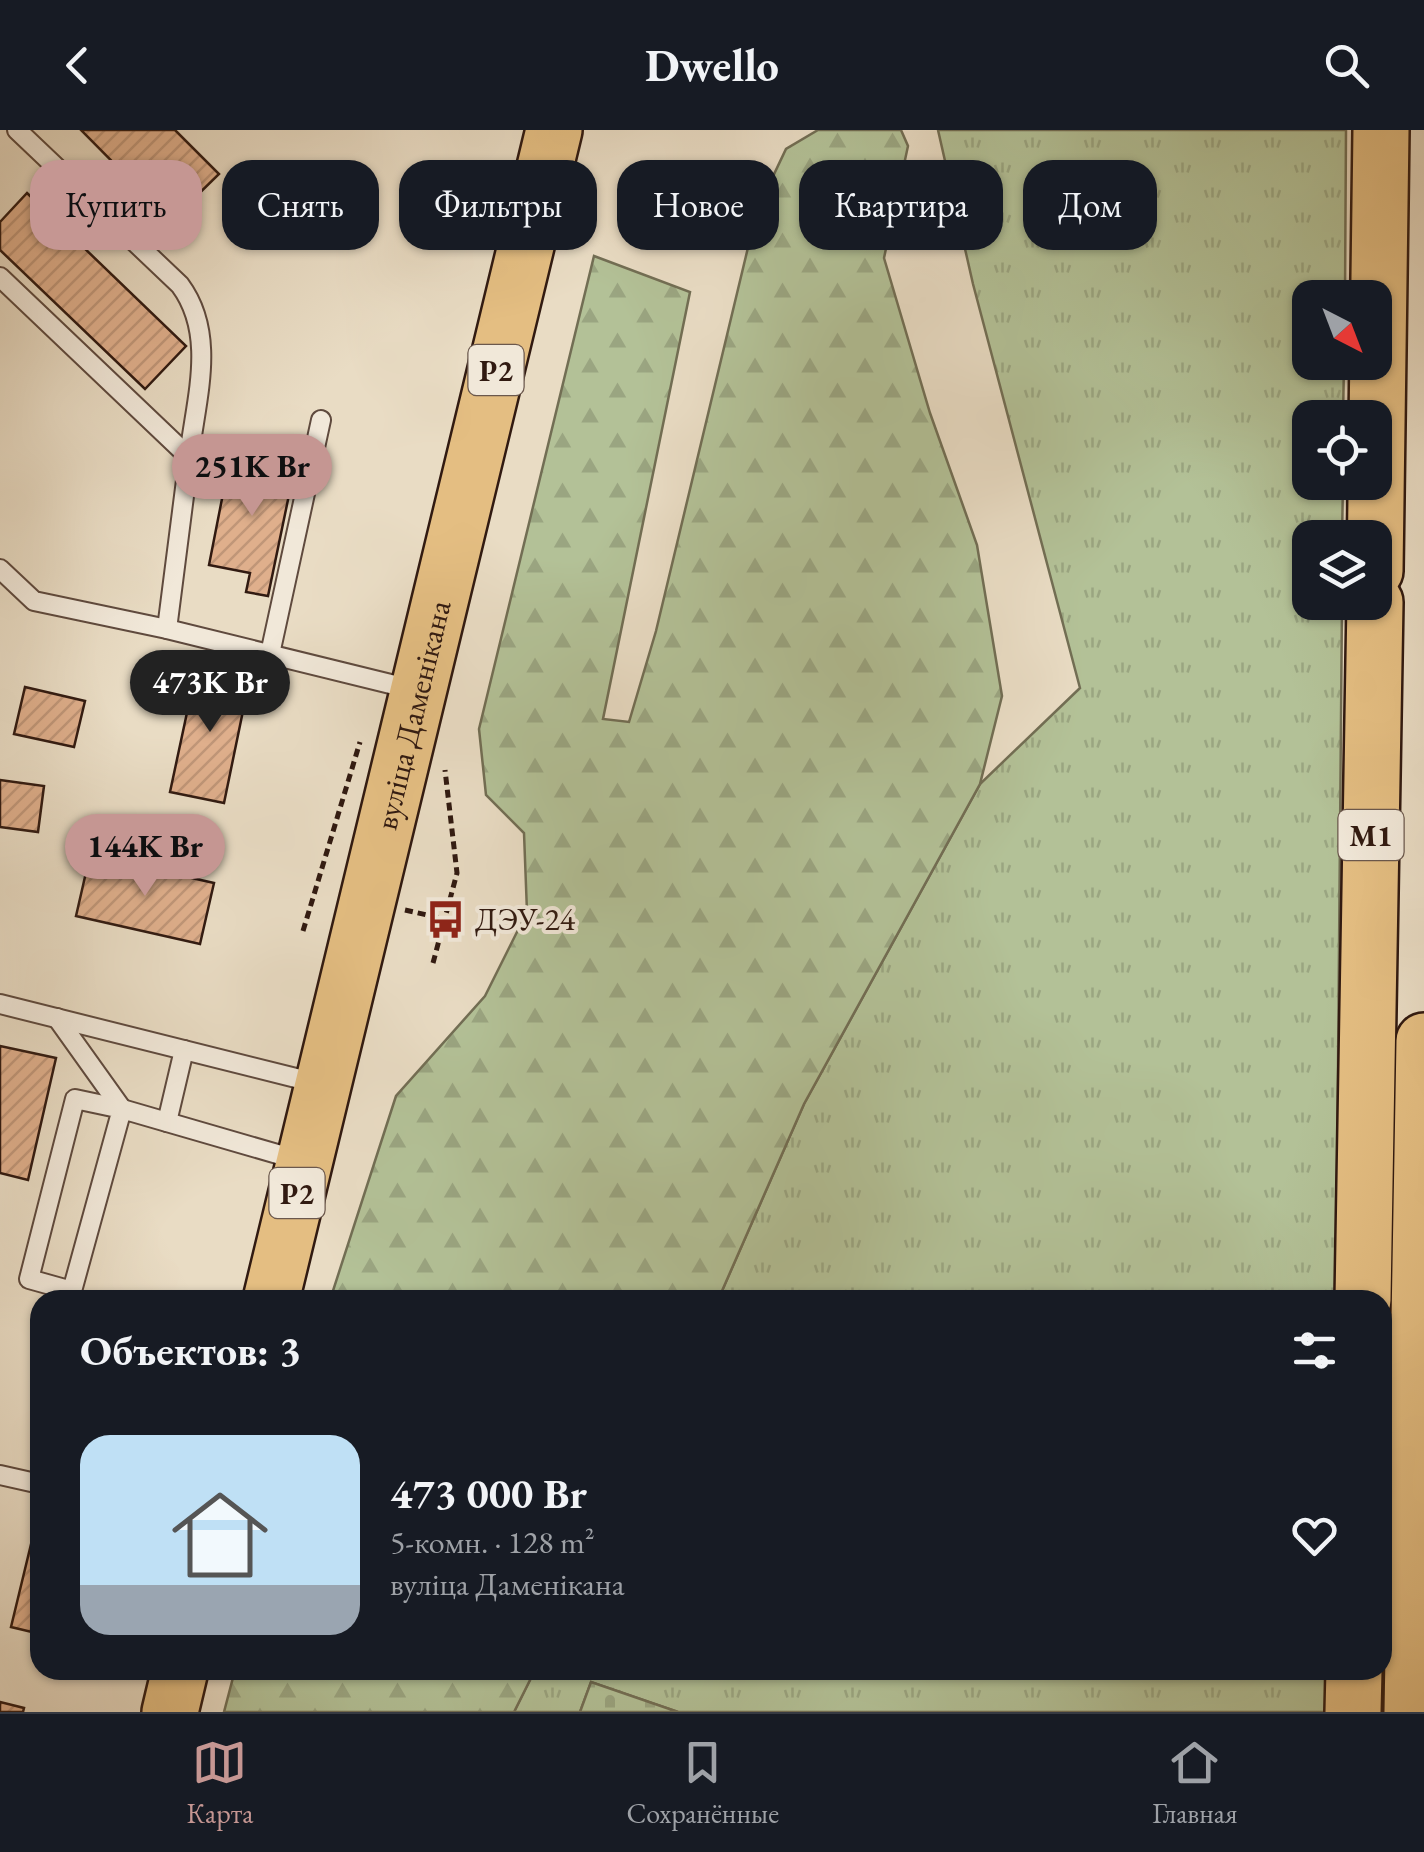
<!DOCTYPE html>
<html lang="ru">
<meta charset="utf-8">
<style>
:root{--surface:#171b24;--page:#242831;--text:#f1f3f6;--muted:#9ea1a6;--line:#363941;--accent:#c59692}
body{margin:0;font-family:"EB Garamond",serif;background:var(--page);color:var(--text);height:100vh;display:flex;flex-direction:column;font-size:38px;white-space:nowrap}
*{box-sizing:border-box;margin:0}
p{font-size:32px;color:var(--muted)}
.icon{flex:none;width:55px;height:55px;fill:none;stroke:currentColor;stroke-width:2;stroke-linecap:round;stroke-linejoin:round}
.map{position:relative;flex:1;overflow:hidden}
.sheet{position:absolute;left:30px;top:1160px;width:1362px;height:390px;display:flex;flex-direction:column;background:var(--surface);border-radius:30px;box-shadow:0 2px 8px #0004}
.sheet>*{flex:none}
.guide{position:absolute;left:30px;top:30px;width:1365px;height:90px;display:flex;gap:20px}
.needle{width:65px;rotate:138deg}
.tools{position:absolute;left:1292px;top:150px;display:grid;gap:20px}
.tools a{display:grid;place-items:center;width:100px;height:100px;border-radius:20px;background:var(--surface);box-shadow:0 2px 8px #0004;font-size:50px}
.price{position:absolute;translate:-50% -85px;padding:0 22px;border-radius:35px;background:var(--accent);color:#111;font-size:32px;line-height:65px;filter:drop-shadow(0 2px 5px #0008)}
.price::after{content:'';position:absolute;left:50%;top:60px;width:30px;height:22px;margin-left:-15px;background:inherit;clip-path:polygon(0 0,100% 0,50% 100%)}
.price.selected{background:#222;color:#fff}
ul{padding:0;list-style:none}
li{display:flex;align-items:center;gap:30px;height:250px;padding:0 50px}
li span{display:grid;place-items:center;flex:none;width:280px;height:200px;border-radius:30px;color:#555}
li>.icon{margin-inline-start:auto}
span .icon{width:120px;height:120px;fill:#fffc;stroke-width:1}
li b{font-size:42px}
h2{display:flex;justify-content:space-between;align-items:center;height:120px;padding:0 50px;font-size:42px}
.tag{padding:0 35px;border-radius:30px;background:var(--surface);box-shadow:0 2px 8px #0004;font-size:35px;line-height:90px}
.tag.selected{background:var(--accent);color:#111}
header{display:flex;justify-content:space-between;align-items:center;height:130px;padding:0 50px;background:var(--surface);font-size:45px;font-weight:700}
.dock{display:flex;justify-content:space-around;align-items:center;height:140px;border-top:2px solid var(--line);background:var(--surface);font-size:28px;color:var(--muted)}
.dock a{display:grid;justify-items:center;gap:5px}
.dock .selected{color:var(--accent)}
.map>svg:first-child{display:block}
.grass{fill:url(#grass-tufts);stroke:#726e54;stroke-width:2.5}
.forest{fill:url(#forest-firs);stroke:#726e54;stroke-width:2.5}
.cemetery{fill:url(#cemetery-stones);stroke:#726e54;stroke-width:2.5}
.building{fill:url(#building-hatch);stroke:#311a11;stroke-width:2.5}
.lines{fill:none;stroke-linecap:round;stroke-linejoin:round}
.lane-casing{stroke:#5f4a3e;stroke-width:22}
.primary-casing{stroke:#311a11;stroke-width:60}
.highway-casing{stroke:#311a11;stroke-width:60}
.path{stroke:#311a11;stroke-width:5;stroke-dasharray:8 5;stroke-linecap:butt}
.lane{stroke:#f1e8d9;stroke-width:18}
.primary{stroke:#e4be82;stroke-width:55}
.highway{stroke:#e4be82;stroke-width:55}
.labels{text-anchor:middle;dominant-baseline:central;stroke-width:8;stroke-linejoin:round;paint-order:stroke}
.shield{fill:#f1e8d9;stroke:#6b584d;stroke-width:2.5}
.shield-label{font-size:30px;font-weight:bold;fill:#311a11}
.street-label{font-size:32px;fill:#311a11;stroke:#f1e8d9}
.poi-label{font-size:32px;fill:#311a11;stroke:#f1e8d9;text-anchor:start}
</style>
<header><svg class="icon" aria-label="back" viewBox="0 0 24 24"><path d="M15 5l-7 7 7 7"/></svg>Dwello<svg class="icon" aria-label="search" viewBox="0 0 24 24"><circle cx="10" cy="10" r="6"/><path d="M15 15l6 6"/></svg></header>
<div class="map">
<svg width="1424" height="1582" viewBox="0 0 1424 1582">
<defs>
<pattern id="grass-tufts" width="24" height="20" patternUnits="userSpaceOnUse" patternTransform="scale(2.5)"><rect width="24" height="20" fill="#b3c197"/><path d="M3 7l-1-3M5 7V3M7 7l1-3M15 17l-1-3M17 17v-4M19 17l1-3" fill="none" stroke="#9aa581"/></pattern>
<pattern id="forest-firs" width="22" height="20" patternUnits="userSpaceOnUse" patternTransform="scale(2.5)"><rect width="22" height="20" fill="#b3c197"/><path d="M5 1l3.5 6h-7zM16 11l3.5 6h-7z" fill="#9aa581"/></pattern>
<pattern id="cemetery-stones" width="16" height="16" patternUnits="userSpaceOnUse" patternTransform="scale(2.5)"><rect width="16" height="16" fill="#b3c197"/><path d="M2 7V4a2 2 0 0 1 4 0v3zM10 15v-3a2 2 0 0 1 4 0v3z" fill="#9aa581"/></pattern>
<pattern id="building-hatch" width="6" height="6" patternUnits="userSpaceOnUse" patternTransform="scale(2.5)"><rect width="6" height="6" fill="#dfaf8c"/><path d="M-1 1l2-2M0 6l6-6M5 7l2-2" fill="none" stroke="#c09678"/></pattern>
</defs>
<rect width="100%" height="100%" fill="#e9dcc4"/>
<filter id="stains"><feTurbulence type="fractalNoise" baseFrequency=".002" numOctaves="4"/><feColorMatrix values="0 0 0 0 .2 0 0 0 0 .09 0 0 0 0 .02 0 0 0 .5 -.17"/></filter>
<radialGradient id="worn" r=".72"><stop offset=".6" stop-color="#630" stop-opacity="0"/><stop offset="1" stop-color="#630" stop-opacity=".3"/></radialGradient>
<g class="grass">
<polygon points="938,0 1346,0 1345,167 1310,168 1310,232 1344,233 1343,287 1310,288 1310,352 1343,353 1342,407 1310,408 1310,472 1342,473 1336,1170 718,1170 804,974 980,654 1080,558 973,154"/>
<polygon points="535,1540 1331,1540 1330,1582 678,1582 591,1552 580,1582 514,1582"/>
</g>
<g class="forest">
<polygon points="818,0 901,0 908,16 884,128 930,283 977,415 1002,566 980,654 804,974 718,1170 330,1170 396,966 485,866 527,782 524,703 486,665 479,599 594,126 690,162 603,589 629,592 656,501 757,80 786,19"/>
<polygon points="235,1540 535,1540 514,1582 224,1582"/>
</g>
<polygon class="cemetery" points="591,1552 678,1582 580,1582"/>
<g class="building">
<polygon points="81,0 175,0 219,44 171,91"/>
<polygon points="27,63 186,216 145,259 0,120 0,92"/>
<polygon points="231,323 295,336 268,466 246,462 250,443 209,435"/>
<polygon points="197,536 250,547 224,673 170,662"/>
<polygon points="25,557 85,571 74,617 14,604"/>
<polygon points="0,650 44,656 38,702 0,697"/>
<polygon points="90,725 214,753 200,814 76,786"/>
<polygon points="0,916 56,928 28,1050 0,1043"/>
<polygon points="40,1377 40,1504 11,1497"/>
<polygon points="0,1572 24,1578 23,1582 0,1582"/>
</g>
<g class="lines">
<defs>
<g id="lane">
<path d="M 17,0 L 180,155 C 217,205 196,268 189,327"/>
<polyline points="0,147 189,327 167,499 415,560"/>
<polyline points="0,439 34,471 167,499"/>
<polyline points="270,524 321,290"/>
<polyline points="0,874 320,954"/>
<polyline points="57,888 122,979"/>
<polyline points="122,979 75,969 29,1149 72,1161 122,979 298,1030"/>
<polyline points="167,992 184,920"/>
<polyline points="0,1345 40,1354"/>
</g>
<g id="primary">
<path id="s1" d="M 271,1170 L 554,0"/>
<polyline points="170,1582 180,1540"/>
</g>
<g id="highway">
<polyline points="1375,441 1381,0"/>
<polyline points="1363,1170 1375,472"/>
<polyline points="1353,1582 1354,1540"/>
<polyline points="1412,1582 1424,911"/>
</g>
</defs>
<use href="#lane" class="lane-casing"/>
<use href="#primary" class="primary-casing"/>
<use href="#highway" class="highway-casing"/>
<g class="path">
<polyline points="405,780 445,789"/>
<polyline points="303,801 360,612"/>
<polyline points="433,833 457,743 445,640"/>
</g>
<use href="#lane" class="lane"/>
<use href="#primary" class="primary"/>
<use href="#highway" class="highway"/>
</g>
<defs>
<symbol id="bus-bare" viewBox="-9 -9 18 18"><path d="M-5-6H5V4H4V6H2V4H-2V6H-4V4H-5ZM-3.5-4V0h7V-4ZM-3.5 1.2v1.5H-2V1.2ZM2 1.2v1.5H3.5V1.2Z" fill="#8f2418" stroke="#f1e8d9" stroke-width="2.5" paint-order="stroke"/></symbol>
</defs>
<g fill-rule="evenodd">
<use href="#bus-bare" x="418" y="762" width="55" height="55"/>
</g>
<g class="labels">
<g class="shield">
<rect x="468.5" y="215" width="55" height="50" rx="8"/>
<rect x="1338.5" y="680" width="65" height="50" rx="8"/>
<rect x="269.5" y="1038" width="55" height="50" rx="8"/>
</g>
<g class="shield-label">
<text x="496" y="240">Р2</text>
<text x="1371" y="705">М1</text>
<text x="297" y="1063">Р2</text>
</g>
<g class="street-label">
<text stroke="none"><textPath href="#s1" startOffset="602">вуліца Даменікана</textPath></text>
</g>
<g class="poi-label">
<text x="475" y="789">ДЭУ-24</text>
</g>
</g>
<rect width="100%" height="100%" filter="url(#stains)"/>
<rect width="100%" height="100%" fill="url(#worn)"/>
</svg>
<div class="tools">
<a><svg class="needle" viewBox="-14 -14 28 28"><path d="M0-13l5 13h-10z" fill="#e53935"/><path d="M0 13l5-13h-10z" fill="#9ea1a6"/></svg></a>
<a><svg class="icon" aria-label="locate" viewBox="0 0 24 24"><circle cx="12" cy="12" r="6"/><path d="M12 2v4M12 18v4M2 12h4M18 12h4"/></svg></a>
<a><svg class="icon" aria-label="layers" viewBox="0 0 24 24"><path d="M12 4l9 5-9 5-9-5zM3 14l9 5 9-5"/></svg></a>
</div>
<b class="price" style="left:252px;top:389px">251K Br</b>
<b class="price selected" style="left:210px;top:605px">473K Br</b>
<b class="price" style="left:145px;top:769px">144K Br</b>
<div class="guide">
<a class="tag selected">Купить</a>
<a class="tag">Снять</a>
<a class="tag">Фильтры</a>
<a class="tag">Новое</a>
<a class="tag">Квартира</a>
<a class="tag">Дом</a>
</div>
<section class="sheet">
<h2>Объектов: 3<svg class="icon" aria-label="filters" viewBox="0 0 24 24"><path d="M4 7h16M4 17h16"/><circle cx="9" cy="7" r="2"/><circle cx="15" cy="17" r="2"/></svg></h2>
<ul>
<li><span style="background:linear-gradient(#bfe0f5 75%,#9aa5b1 0)"><svg class="icon" aria-label="home" viewBox="0 0 24 24"><path d="M3 11l9-7 9 7M6 9v11h12V9"/></svg></span><div><b>473 000 Br</b><p>5-комн. · 128 m²</p><p>вуліца Даменікана</p></div><svg class="icon" aria-label="heart" viewBox="0 0 24 24"><path d="M12 20l-8-8c-3-5 5-10 8-4 3-6 11-1 8 4z"/></svg></li>
</ul>
</section>
</div>
<nav class="dock">
<a class="selected"><svg class="icon" aria-label="map" viewBox="0 0 24 24"><path d="M3 6l6-2 6 2 6-2v14l-6 2-6-2-6 2zM9 4v14M15 6v14"/></svg>Карта</a>
<a><svg class="icon" aria-label="saved" viewBox="0 0 24 24"><path d="M7 4h10v16l-5-4-5 4z"/></svg>Сохранённые</a>
<a><svg class="icon" aria-label="home" viewBox="0 0 24 24"><path d="M3 11l9-7 9 7M6 9v11h12V9"/></svg>Главная</a>
</nav>
